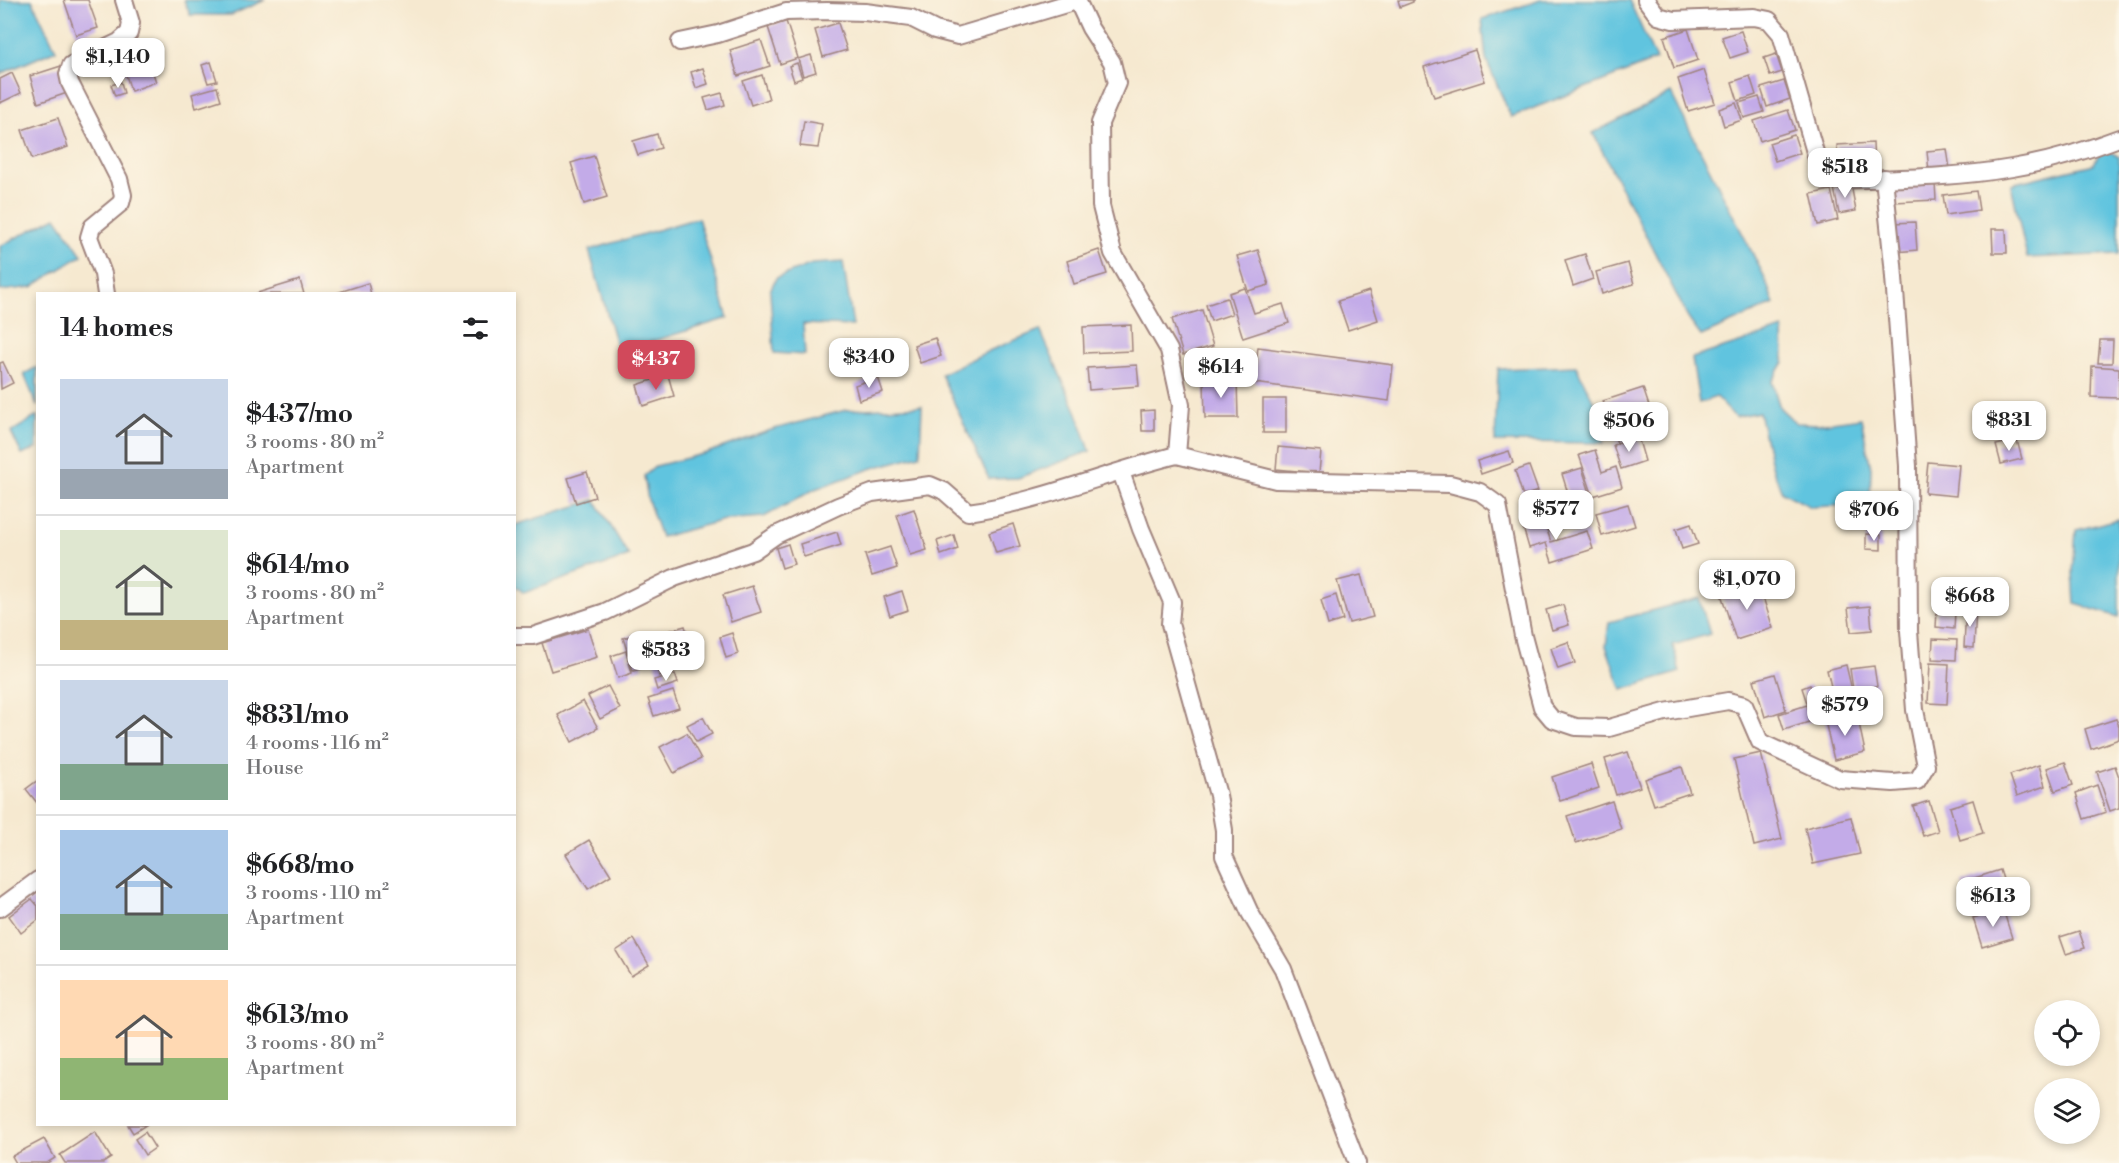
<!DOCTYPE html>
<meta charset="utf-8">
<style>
:root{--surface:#fff;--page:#f2f2f2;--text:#202124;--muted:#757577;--line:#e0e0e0;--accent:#d1495b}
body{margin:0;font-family:"Libre Bodoni",serif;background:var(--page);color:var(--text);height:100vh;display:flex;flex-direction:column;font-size:22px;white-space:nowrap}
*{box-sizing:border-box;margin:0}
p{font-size:20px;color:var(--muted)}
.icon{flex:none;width:33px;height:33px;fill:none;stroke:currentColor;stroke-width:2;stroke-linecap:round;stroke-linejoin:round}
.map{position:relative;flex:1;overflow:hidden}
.sheet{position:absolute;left:36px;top:292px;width:480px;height:834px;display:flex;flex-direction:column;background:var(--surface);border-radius:0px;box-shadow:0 3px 9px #0003}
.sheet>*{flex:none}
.controls{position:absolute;left:2034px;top:1000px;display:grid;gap:12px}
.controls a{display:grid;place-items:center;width:66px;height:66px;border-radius:50%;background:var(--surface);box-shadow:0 3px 9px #0003;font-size:30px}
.price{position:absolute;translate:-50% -51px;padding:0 14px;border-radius:12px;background:#fff;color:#222;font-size:20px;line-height:39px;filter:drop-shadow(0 2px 3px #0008)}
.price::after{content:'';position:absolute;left:50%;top:36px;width:18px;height:14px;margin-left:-9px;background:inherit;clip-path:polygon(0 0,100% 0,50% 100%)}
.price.current{background:var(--accent);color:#fff}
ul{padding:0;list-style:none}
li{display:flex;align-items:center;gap:18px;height:150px;padding:0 24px}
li+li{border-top:2px solid var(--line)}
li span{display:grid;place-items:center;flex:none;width:168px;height:120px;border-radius:0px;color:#555}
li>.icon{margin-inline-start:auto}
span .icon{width:72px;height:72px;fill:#fffc;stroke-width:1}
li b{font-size:26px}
h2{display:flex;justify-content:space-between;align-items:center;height:72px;padding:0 24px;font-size:26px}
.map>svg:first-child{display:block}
.water{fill:#61c4df;stroke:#567285;stroke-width:1.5}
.building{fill:#c3abe8}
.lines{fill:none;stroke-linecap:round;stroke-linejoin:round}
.street-casing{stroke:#a0847e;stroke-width:20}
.street{stroke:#fff;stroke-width:16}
</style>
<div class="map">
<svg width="2119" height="1163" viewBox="0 0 2119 1163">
<rect width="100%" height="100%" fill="#fcf5e5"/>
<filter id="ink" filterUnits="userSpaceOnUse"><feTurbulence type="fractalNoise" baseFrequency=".0167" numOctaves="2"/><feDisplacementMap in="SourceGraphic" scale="12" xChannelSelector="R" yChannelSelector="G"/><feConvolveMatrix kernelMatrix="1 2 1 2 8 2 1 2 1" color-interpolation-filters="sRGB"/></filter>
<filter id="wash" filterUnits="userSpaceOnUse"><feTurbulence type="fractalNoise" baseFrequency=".008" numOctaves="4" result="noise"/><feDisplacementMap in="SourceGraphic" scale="24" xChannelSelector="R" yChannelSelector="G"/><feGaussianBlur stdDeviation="1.35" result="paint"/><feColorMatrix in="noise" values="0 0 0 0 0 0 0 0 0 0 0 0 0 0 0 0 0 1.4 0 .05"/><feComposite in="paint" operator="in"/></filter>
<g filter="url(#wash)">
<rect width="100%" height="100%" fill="#f6e9d0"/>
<g class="water">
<polygon points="0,0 32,0 56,50 0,74"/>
<polygon points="184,0 265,0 231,15 190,15"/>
<polygon points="1541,0 1629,0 1656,60 1511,117 1486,59 1482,19"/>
<polygon points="1671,93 1764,276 1774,304 1701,336 1690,321 1593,133"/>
<polygon points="2102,147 2119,157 2119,254 2027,258 2011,184 2094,164"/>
<polygon points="56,217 82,255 32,287 0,291 0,246"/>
<polygon points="698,218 728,318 618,352 589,250"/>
<polygon points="843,262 853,326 803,324 805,355 774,353 770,291 776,278 812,264"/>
<polygon points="1783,329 1784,362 1772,382 1780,408 1796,423 1818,424 1861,418 1871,468 1870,504 1811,507 1782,492 1771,465 1759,412 1735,417 1716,397 1699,403 1692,358"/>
<polygon points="1040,330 1077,413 1090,451 1018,478 989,479 941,374 991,350"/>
<polygon points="1576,366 1597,408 1604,443 1495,442 1498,369"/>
<polygon points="37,367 37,406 24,374"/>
<polygon points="922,406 920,455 873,468 815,489 764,517 724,520 661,537 648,500 644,476 656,466 707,453 771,430 846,410"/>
<polygon points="37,416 37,448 22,455 11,432"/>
<polygon points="595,500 629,556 524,593 515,586 515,525"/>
<polygon points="2119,519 2119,617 2075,604 2073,573 2076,530"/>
<polygon points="1699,598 1710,634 1673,645 1680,672 1622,690 1606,646 1609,622"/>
</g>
<g id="blocks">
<g class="building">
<polygon points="64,0 88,0 98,28 76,35"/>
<polygon points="1398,0 1413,0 1413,2 1400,7"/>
<polygon points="786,21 798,58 780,64 768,27"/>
<polygon points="838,23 847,50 823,57 815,30"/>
<polygon points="1688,29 1698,60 1674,68 1664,37"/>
<polygon points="1741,31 1748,52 1730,58 1722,37"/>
<polygon points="761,40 770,66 738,76 730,50"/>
<polygon points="1475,50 1485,81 1434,97 1424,67"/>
<polygon points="146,51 156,82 131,91 121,59"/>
<polygon points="1776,54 1782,72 1770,76 1764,58"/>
<polygon points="811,55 816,72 803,76 798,59"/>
<polygon points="211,62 217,81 208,83 202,65"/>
<polygon points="797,63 802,78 794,81 789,66"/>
<polygon points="61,66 70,92 38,103 30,76"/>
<polygon points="703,68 708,84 696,88 691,72"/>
<polygon points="1704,70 1715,103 1688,111 1678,79"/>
<polygon points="12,73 21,93 0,103 0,79"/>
<polygon points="762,75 769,99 751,105 743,81"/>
<polygon points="1750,76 1756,95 1738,101 1732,82"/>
<polygon points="1784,81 1790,99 1767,107 1761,88"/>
<polygon points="121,82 124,93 115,96 111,85"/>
<polygon points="217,87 221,100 196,108 192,94"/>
<polygon points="722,93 725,105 708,110 704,98"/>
<polygon points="1759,97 1764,112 1744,118 1739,103"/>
<polygon points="1736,103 1742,120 1724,126 1719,109"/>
<polygon points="1788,110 1795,130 1760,141 1754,121"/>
<polygon points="58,118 68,147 32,159 22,130"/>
<polygon points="804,121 822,124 818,148 800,146"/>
<polygon points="657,134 661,148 638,155 633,141"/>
<polygon points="1794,135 1800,153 1775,161 1769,143"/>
<polygon points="1873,143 1874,166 1838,167 1837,145"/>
<polygon points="1947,149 1950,169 1929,172 1927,151"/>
<polygon points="594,156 607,197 584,204 571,163"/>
<polygon points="1935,182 1936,200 1894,202 1893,184"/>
<polygon points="1851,184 1856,211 1839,214 1834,188"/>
<polygon points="1831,190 1838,220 1818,225 1811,194"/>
<polygon points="1976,191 1979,210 1946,215 1943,195"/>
<polygon points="1915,222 1917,250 1896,252 1894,223"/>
<polygon points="1992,229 2006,229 2007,253 1993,253"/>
<polygon points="1099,250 1107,274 1074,284 1067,261"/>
<polygon points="1258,250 1269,285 1248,291 1237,256"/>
<polygon points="1585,254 1593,279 1573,286 1565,260"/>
<polygon points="1628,263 1634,284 1602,294 1596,272"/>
<polygon points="300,280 304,294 257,294 257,293"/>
<polygon points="368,283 371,294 336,294 336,293"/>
<polygon points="1245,288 1254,313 1283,304 1289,323 1243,338 1229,293"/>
<polygon points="1369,291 1378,320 1348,330 1338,301"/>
<polygon points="1227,298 1232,314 1211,321 1206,305"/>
<polygon points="1202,310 1213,346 1183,355 1172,319"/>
<polygon points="1131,325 1132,351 1084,353 1083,327"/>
<polygon points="935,338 941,356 920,363 914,345"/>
<polygon points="2100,340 2113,340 2112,363 2098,363"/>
<polygon points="1258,347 1393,365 1389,401 1254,383"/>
<polygon points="3,362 13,383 1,389 0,363"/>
<polygon points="1137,365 1139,386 1089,390 1087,368"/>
<polygon points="2092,366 2119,368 2119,398 2091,397"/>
<polygon points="668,375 674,396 643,406 637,385"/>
<polygon points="878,377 883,392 859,400 855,385"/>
<polygon points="1237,379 1238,418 1205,418 1204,380"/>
<polygon points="1643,388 1657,430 1617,443 1603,401"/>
<rect x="1263" y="399" width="23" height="34"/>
<polygon points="1154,410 1154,431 1142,431 1141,411"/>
<polygon points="1638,437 1645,461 1621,469 1613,445"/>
<polygon points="2017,440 2022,459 2001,464 1996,445"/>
<polygon points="1278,447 1321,451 1319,473 1276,469"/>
<polygon points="1595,450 1602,472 1616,467 1622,487 1593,496 1579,455"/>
<polygon points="1509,451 1513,463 1481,474 1477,461"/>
<polygon points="1928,462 1959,465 1956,496 1925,493"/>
<polygon points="1529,466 1538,491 1523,496 1515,471"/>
<polygon points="1582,468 1590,493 1570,500 1562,474"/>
<polygon points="587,472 595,497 576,503 568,478"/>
<polygon points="1628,504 1635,526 1602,536 1596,513"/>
<polygon points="914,509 927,550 910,555 897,515"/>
<polygon points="1543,518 1551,542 1587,531 1593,549 1552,562 1546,543 1529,548 1522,524"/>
<polygon points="1013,524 1020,546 996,553 989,532"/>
<polygon points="1691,524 1698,544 1682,549 1676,529"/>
<polygon points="837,532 841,545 804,557 800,544"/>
<polygon points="1866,534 1881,535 1881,550 1866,549"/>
<polygon points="954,535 958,549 941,555 937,541"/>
<polygon points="788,544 794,564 782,568 776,548"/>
<polygon points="890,547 897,568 872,576 865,555"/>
<polygon points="1361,575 1373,617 1349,623 1337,581"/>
<polygon points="1758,582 1773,628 1736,640 1721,594"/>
<polygon points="752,586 761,612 731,622 723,595"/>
<polygon points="902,591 908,610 890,616 884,597"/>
<polygon points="1336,595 1343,620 1328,625 1321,600"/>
<polygon points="1563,605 1569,625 1552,630 1546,610"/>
<polygon points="1870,606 1872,630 1851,632 1848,608"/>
<polygon points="1966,607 1976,608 1974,648 1964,647"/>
<polygon points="1937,611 1955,612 1954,629 1936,627"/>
<polygon points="685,626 693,650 679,655 671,630"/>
<polygon points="588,629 597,657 551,671 542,643"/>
<polygon points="643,632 648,647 628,654 623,638"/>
<polygon points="732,633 738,654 726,658 720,637"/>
<polygon points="1933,639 1957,640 1956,660 1932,659"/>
<polygon points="1568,642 1575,663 1558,669 1551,648"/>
<polygon points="626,651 632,673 618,678 611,656"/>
<polygon points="639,654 643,668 633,671 629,657"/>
<polygon points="662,656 667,673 659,676 654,659"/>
<polygon points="1930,663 1949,664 1947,704 1928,703"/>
<polygon points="1846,665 1856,707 1837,711 1827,670"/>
<polygon points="1874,666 1877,686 1853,689 1850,669"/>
<polygon points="675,674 678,683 657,690 654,680"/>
<polygon points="1775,674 1786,710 1765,717 1754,680"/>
<polygon points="1810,685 1815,700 1807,703 1802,688"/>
<polygon points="608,686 620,709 600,719 588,696"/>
<polygon points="673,691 679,708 654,716 648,699"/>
<polygon points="583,701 598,728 572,742 558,715"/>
<polygon points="1807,705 1812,721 1784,730 1779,714"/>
<polygon points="1857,714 1865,752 1834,760 1825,721"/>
<polygon points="703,717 712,734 696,742 687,725"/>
<polygon points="2116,719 2119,726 2119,739 2091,749 2085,729"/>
<polygon points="687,733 701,759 674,773 660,747"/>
<polygon points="1628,752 1640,787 1616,795 1605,759"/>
<polygon points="1761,753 1782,839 1754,846 1734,759"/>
<polygon points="2065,762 2073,785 2055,791 2047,768"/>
<polygon points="1591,764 1599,788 1560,801 1552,777"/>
<polygon points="2039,765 2045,786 2017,796 2010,775"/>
<polygon points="2115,766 2119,777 2119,808 2110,811 2097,772"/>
<polygon points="1682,767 1690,793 1654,805 1645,779"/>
<polygon points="38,780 38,804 26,789"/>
<polygon points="2097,785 2106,812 2084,819 2076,793"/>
<polygon points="1973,800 1983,833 1960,840 1950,807"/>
<polygon points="1612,801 1621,829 1576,843 1567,816"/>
<polygon points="1929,801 1938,831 1923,836 1913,806"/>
<polygon points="1851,817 1860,854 1813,864 1805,828"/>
<polygon points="589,840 611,875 588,889 566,854"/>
<polygon points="2000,870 2011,904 1973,916 1962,882"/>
<polygon points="32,899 38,906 38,920 21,933 9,916"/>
<polygon points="2003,909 2012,938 1982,947 1973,918"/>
<polygon points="2079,931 2085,948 2066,954 2060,937"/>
<polygon points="634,939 649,965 631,976 616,951"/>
<polygon points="128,1125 146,1125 133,1133"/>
<polygon points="95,1132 111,1158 103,1163 65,1163 60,1155"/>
<polygon points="145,1132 155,1148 145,1155 135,1139"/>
<polygon points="44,1139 55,1158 47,1163 16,1163 12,1156"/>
</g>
</g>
</g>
<g filter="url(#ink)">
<use href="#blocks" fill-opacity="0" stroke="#a0847e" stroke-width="1.5"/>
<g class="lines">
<defs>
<g id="street">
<path d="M 1646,0 L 1658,16 L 1673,20 L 1754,17 L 1769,20 L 1781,34 L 1819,166 L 1825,175 L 1837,180 C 1896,178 1955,178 2012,168 C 2049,162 2085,151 2119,138"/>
<polyline points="680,42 718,34 786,12 827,11 865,12 911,18 935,30 958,36 1076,1"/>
<polyline points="106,294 103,274 89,237 92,227 121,203 123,195 119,179 70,83 68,74 71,65 119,42 129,33 131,23 124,0"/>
<polyline points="1177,455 1276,480 1450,484 1480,492 1498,505 1523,636 1542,707 1552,719 1576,727 1609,728 1665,712 1728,701 1744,705 1760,742 1840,779 1893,783 1917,781 1926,766 1915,710 1909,631 1908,466 1893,264 1884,178"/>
<polyline points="1121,472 1141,529 1172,602 1170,624 1218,795 1224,830 1224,856 1250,913 1283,969 1357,1163"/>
<path d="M 514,636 L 533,636 L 605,612 L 674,578 L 753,551 L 776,535 L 838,506 L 872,493 L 930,485 L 944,491 L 968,512 C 1040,502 1107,472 1177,455 L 1181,405 L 1169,350 L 1113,253 L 1101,206 L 1100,123 L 1117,83 L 1112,62 L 1090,28 L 1077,0"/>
<polyline points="0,908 38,880"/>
</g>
</defs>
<use href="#street" class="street-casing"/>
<use href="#street" class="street"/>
</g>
</g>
</svg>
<div class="controls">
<a><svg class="icon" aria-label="locate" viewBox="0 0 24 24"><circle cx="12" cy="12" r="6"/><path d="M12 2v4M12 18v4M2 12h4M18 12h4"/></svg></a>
<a><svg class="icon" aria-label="layers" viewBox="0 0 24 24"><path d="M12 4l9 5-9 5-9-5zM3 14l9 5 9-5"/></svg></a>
</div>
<b class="price" style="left:118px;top:89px">$1,140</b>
<b class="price" style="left:1845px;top:199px">$518</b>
<b class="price" style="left:869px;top:389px">$340</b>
<b class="price current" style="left:656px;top:391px">$437</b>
<b class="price" style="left:1221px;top:399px">$614</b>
<b class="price" style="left:2009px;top:452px">$831</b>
<b class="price" style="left:1629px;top:453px">$506</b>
<b class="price" style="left:1556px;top:541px">$577</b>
<b class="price" style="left:1874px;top:542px">$706</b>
<b class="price" style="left:1747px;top:611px">$1,070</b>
<b class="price" style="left:1970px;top:628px">$668</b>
<b class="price" style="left:666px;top:682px">$583</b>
<b class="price" style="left:1845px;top:737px">$579</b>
<b class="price" style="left:1993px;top:928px">$613</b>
<section class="sheet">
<h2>14 homes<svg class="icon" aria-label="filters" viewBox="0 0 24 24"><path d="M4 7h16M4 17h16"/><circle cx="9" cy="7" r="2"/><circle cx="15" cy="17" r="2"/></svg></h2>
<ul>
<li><span style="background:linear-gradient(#c9d6e8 75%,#9aa5b1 0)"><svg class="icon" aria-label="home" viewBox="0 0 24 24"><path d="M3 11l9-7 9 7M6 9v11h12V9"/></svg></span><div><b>$437/mo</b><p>3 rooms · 80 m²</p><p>Apartment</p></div></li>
<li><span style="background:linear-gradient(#dfe7d0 75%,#c2b280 0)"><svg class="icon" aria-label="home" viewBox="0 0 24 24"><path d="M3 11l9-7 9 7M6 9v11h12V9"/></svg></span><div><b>$614/mo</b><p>3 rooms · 80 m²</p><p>Apartment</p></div></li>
<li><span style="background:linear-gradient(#c9d6e8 70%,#7fa58c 0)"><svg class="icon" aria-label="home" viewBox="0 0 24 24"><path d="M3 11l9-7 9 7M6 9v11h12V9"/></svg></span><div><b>$831/mo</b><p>4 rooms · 116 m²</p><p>House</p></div></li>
<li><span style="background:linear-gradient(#a9c7e8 70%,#7fa58c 0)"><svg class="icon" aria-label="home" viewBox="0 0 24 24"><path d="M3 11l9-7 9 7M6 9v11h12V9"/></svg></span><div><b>$668/mo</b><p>3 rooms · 110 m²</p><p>Apartment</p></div></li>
<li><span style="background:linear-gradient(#ffd9b3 65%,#8fb573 0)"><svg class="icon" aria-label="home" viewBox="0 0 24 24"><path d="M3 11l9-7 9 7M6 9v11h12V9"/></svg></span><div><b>$613/mo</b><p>3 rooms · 80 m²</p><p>Apartment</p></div></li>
</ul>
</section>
</div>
